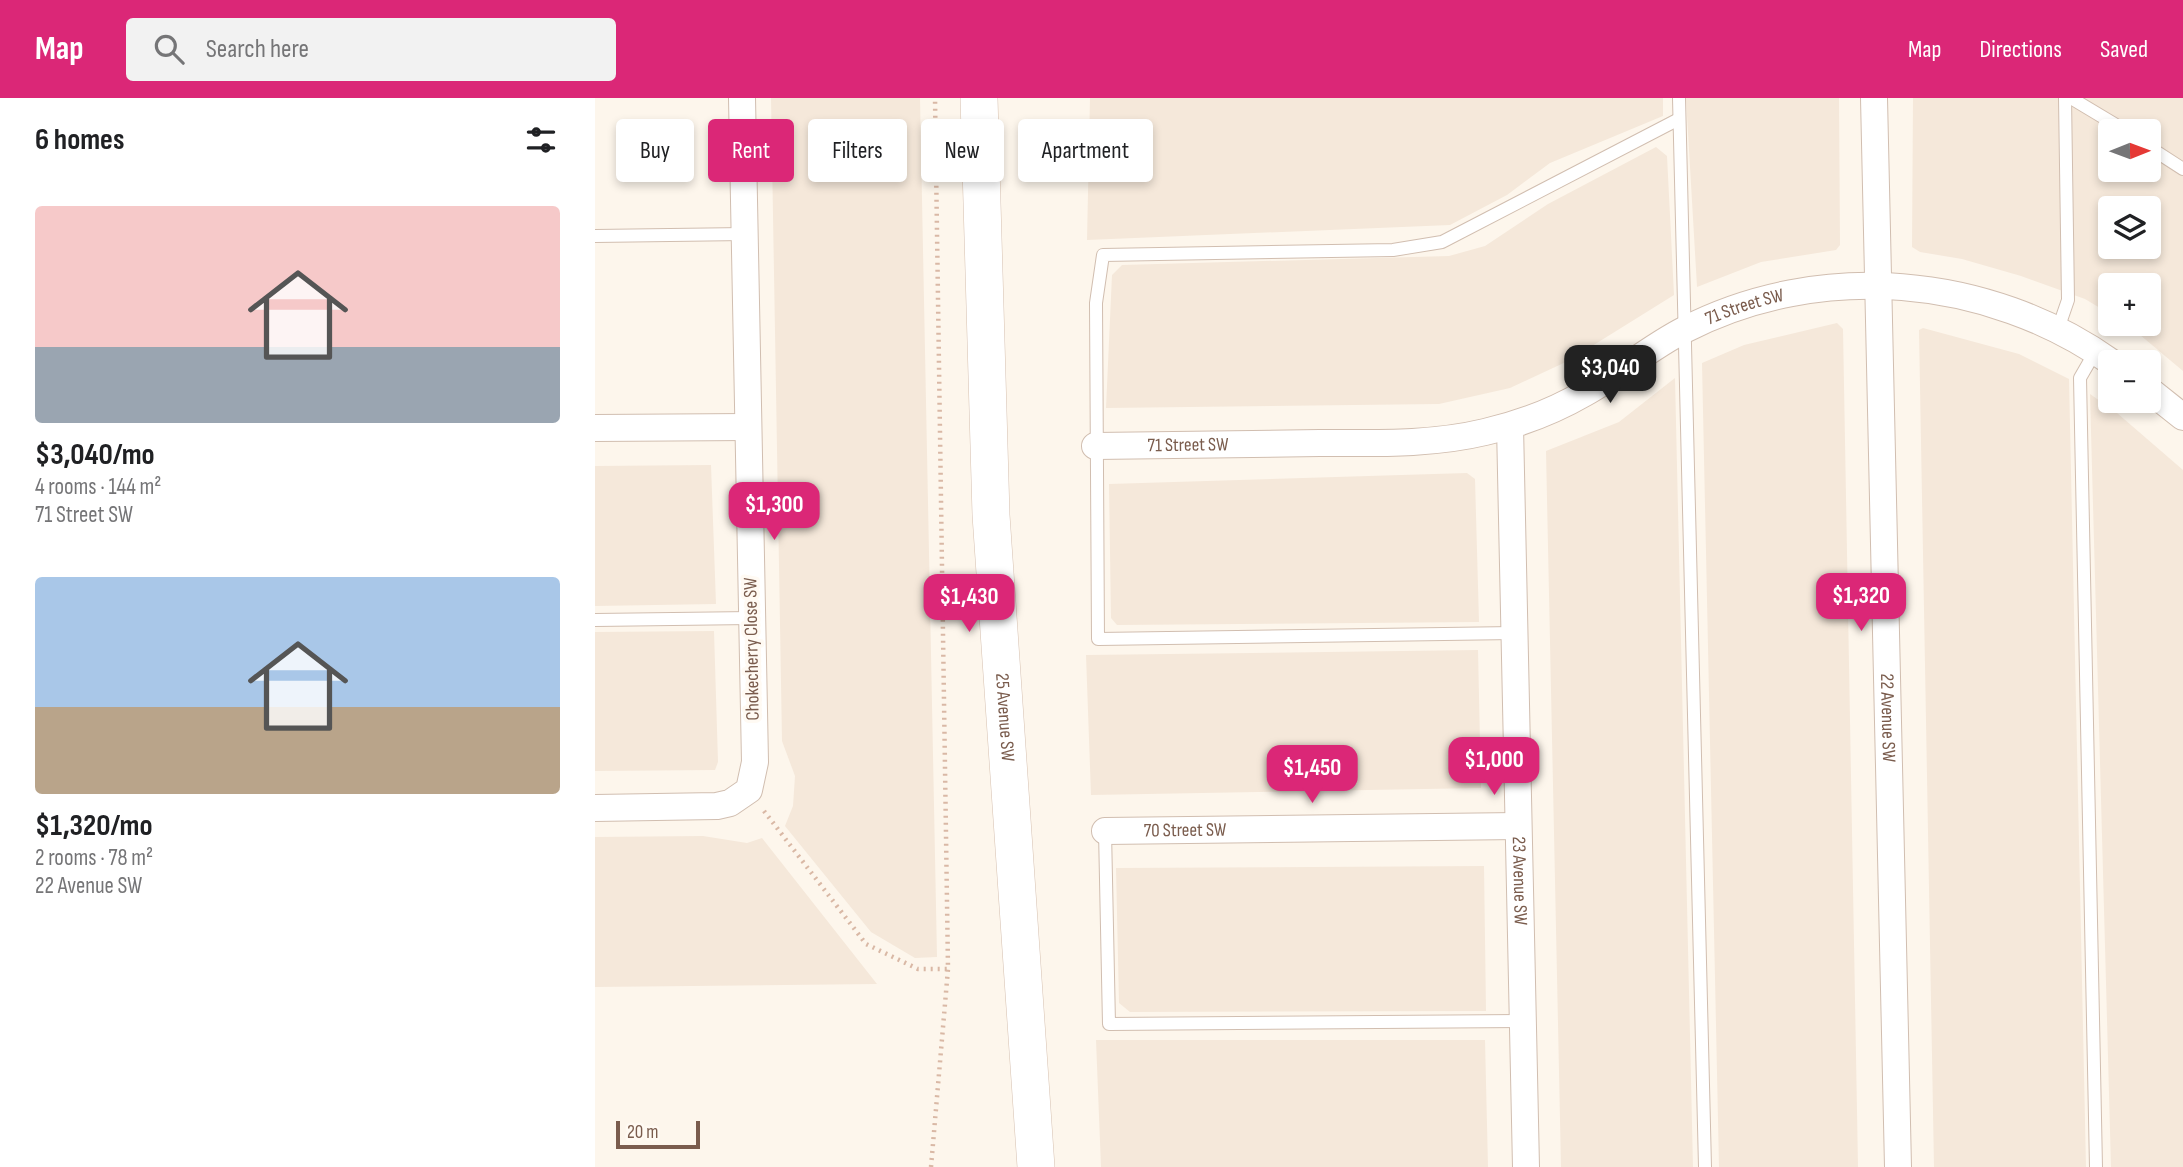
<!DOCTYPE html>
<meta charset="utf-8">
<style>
:root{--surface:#fff;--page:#f2f2f2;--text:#202124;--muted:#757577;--accent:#db2777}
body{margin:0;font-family:"Sofia Sans Condensed",sans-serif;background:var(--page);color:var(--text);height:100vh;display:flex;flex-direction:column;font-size:26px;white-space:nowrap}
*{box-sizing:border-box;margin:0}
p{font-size:23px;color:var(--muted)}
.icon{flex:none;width:38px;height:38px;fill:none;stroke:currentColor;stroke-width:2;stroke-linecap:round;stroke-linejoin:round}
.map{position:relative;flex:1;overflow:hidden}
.details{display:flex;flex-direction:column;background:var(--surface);width:595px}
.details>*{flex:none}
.top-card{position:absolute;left:21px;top:21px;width:665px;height:63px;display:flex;gap:14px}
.needle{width:46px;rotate:89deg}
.controls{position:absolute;left:1503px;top:21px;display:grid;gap:14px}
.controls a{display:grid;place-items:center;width:63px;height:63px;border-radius:7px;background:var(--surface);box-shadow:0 4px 10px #0003;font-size:35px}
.scale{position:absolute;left:21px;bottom:18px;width:84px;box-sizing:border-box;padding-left:7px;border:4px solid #7a5c4d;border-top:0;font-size:19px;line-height:24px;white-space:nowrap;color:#7a5c4d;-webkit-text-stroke:5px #fffaf3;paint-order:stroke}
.price{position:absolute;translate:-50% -60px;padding:0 16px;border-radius:14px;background:var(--accent);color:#fff;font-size:23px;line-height:46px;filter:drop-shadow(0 2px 4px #0008)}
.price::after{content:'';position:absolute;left:50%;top:42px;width:21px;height:16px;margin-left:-10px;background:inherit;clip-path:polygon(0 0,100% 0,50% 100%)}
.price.on{background:#222;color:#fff}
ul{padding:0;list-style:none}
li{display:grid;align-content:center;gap:14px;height:371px;padding:0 35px}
li span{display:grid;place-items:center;height:217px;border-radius:7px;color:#555}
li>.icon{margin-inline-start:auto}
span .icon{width:126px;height:126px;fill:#fffc;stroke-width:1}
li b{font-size:30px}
h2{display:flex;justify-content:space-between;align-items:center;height:84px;padding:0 35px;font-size:30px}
.pill{padding:0 24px;border-radius:7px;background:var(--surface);box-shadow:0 4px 10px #0003;font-size:24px;line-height:63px}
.pill.on{background:var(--accent);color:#fff}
header{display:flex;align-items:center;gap:42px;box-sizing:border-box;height:98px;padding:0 35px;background:var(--accent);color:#fff}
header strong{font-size:33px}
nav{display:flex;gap:38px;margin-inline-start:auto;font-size:24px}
.search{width:490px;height:63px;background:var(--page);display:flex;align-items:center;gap:18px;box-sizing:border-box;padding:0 24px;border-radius:7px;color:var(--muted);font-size:26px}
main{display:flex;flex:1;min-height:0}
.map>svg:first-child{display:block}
.residential{fill:#f5e8da;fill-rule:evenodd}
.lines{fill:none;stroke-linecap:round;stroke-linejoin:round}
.service-casing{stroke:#d1beb0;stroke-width:14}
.minor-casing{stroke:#d1beb0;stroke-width:28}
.secondary-casing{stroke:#d6c0b0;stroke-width:38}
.path{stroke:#d9b8a5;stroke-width:4.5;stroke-dasharray:2 5;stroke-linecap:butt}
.service{stroke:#fff;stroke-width:12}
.minor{stroke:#fff;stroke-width:26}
.secondary{stroke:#fff;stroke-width:37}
.labels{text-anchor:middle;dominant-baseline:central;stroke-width:7;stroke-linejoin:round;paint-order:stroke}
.street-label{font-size:19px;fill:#7a5c4d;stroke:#fffaf3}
</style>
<header>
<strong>Map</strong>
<div class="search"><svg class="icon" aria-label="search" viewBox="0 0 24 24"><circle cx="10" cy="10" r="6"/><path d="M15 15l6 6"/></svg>Search here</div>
<nav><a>Map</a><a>Directions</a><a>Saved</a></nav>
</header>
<main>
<section class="details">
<h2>6 homes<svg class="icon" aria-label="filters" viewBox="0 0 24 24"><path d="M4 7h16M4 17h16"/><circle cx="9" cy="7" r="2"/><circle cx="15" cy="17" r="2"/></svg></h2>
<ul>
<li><span style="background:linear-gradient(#f6c9c9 65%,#9aa5b1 0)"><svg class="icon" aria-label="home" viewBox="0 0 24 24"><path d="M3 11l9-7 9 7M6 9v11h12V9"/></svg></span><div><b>$3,040/mo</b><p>4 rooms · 144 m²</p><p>71 Street SW</p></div></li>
<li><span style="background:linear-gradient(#a9c7e8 60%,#b9a48a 0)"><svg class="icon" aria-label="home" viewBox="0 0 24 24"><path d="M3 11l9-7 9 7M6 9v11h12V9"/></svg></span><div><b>$1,320/mo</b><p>2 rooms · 78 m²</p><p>22 Avenue SW</p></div></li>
</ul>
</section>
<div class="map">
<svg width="1588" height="1069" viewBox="0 0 1588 1069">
<rect width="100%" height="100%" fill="#fdf6ec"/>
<g class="residential">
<polygon points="176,0 325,0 342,859 320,860 276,834 190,728 198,708 200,678 187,643"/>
<polygon points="495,0 1068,0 1068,18 955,65 912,97 855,127 492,142"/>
<polygon points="1091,0 1244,0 1245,147 1241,152 1166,164 1102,189"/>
<path d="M 1318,0 L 1588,0 L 1588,273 L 1532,226 L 1554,226 L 1554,187 L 1516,187 L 1515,216 L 1490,201 L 1426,178 L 1367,161 L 1325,154 L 1317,149 ZM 1516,33 L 1554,33 L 1554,72 L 1516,72 ZM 1516,110 L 1554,110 L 1554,149 L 1516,149 Z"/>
<polygon points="1061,49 1072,58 1079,197 973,263 915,290 844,306 511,310 517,177 527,167 854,158 890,148 953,106"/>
<polygon points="1242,225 1248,231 1263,1069 1124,1069 1107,265 1149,247"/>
<polygon points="1328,230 1424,256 1474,281 1491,1069 1339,1069 1324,232"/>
<polygon points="1080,280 1098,1069 966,1069 951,353 1024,324"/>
<polygon points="1495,296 1522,315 1588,372 1588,1069 1516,1069"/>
<polygon points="116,367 121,506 0,508 0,368"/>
<polygon points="872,375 880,381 884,524 522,527 516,520 514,386"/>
<polygon points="119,533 123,664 120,672 0,673 0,534"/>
<polygon points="883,552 886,690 496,697 491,557"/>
<polygon points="108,738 152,745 167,740 282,886 0,889 0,739"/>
<polygon points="889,768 891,913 535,914 524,905 521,770"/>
<polygon points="501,942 890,942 893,1069 506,1069"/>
</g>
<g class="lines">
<defs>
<g id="service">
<polyline points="1084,0 1110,1069"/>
<polyline points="1476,0 1531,33"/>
<polyline points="1554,49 1588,71"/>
<polyline points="0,138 150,136"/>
<polyline points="1463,231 1473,202 1470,0"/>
<polyline points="1500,254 1485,280 1501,1069"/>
<polyline points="0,522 156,520"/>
<polyline points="919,535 503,541 501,205 508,157 798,152 847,144 1084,21"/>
<polyline points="510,733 514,926 927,923"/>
</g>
<g id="minor">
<path id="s1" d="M 1279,0 L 1303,1069"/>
<polyline points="1554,292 1588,319"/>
<path id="s2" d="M 915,328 L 931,1069"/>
<polyline points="0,330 153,329"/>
<path id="s3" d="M 500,348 C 575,347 650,346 725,345 C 780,345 836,347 890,334 C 925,326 959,313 990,295 C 1024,276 1054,250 1089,232 C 1225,162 1393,177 1516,264"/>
<polyline points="0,710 122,708 135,705 154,692 160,664 147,0"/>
<path id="s4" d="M 510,733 L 923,728"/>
</g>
<g id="secondary">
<path id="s5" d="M 384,0 L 396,417 L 441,1069"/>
</g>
</defs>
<use href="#service" class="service-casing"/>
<use href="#minor" class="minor-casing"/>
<use href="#secondary" class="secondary-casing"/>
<g class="path">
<polyline points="169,713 271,846 323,871 353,871"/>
<polyline points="336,1069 353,871 340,0"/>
</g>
<use href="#service" class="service"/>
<use href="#minor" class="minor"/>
<use href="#secondary" class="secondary"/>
</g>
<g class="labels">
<g class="street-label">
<text stroke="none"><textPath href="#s3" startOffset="681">71 Street SW</textPath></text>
<text stroke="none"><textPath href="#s3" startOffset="93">71 Street SW</textPath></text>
<text transform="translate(157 551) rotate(-91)">Chokecherry Close SW</text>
<text stroke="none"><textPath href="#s1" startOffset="620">22 Avenue SW</textPath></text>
<text stroke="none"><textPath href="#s5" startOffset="620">25 Avenue SW</textPath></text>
<text stroke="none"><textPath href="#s4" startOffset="80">70 Street SW</textPath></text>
<text stroke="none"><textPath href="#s2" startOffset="455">23 Avenue SW</textPath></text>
</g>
</g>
</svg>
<div class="controls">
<a><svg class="needle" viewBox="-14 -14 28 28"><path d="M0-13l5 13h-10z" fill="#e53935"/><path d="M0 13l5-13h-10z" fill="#757577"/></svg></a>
<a><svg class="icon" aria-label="layers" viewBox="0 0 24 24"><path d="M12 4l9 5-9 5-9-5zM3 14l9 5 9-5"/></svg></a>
<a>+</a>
<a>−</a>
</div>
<div class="scale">20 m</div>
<b class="price on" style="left:1015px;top:307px">$3,040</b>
<b class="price" style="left:179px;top:444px">$1,300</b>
<b class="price" style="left:1266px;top:535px">$1,320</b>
<b class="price" style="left:374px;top:536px">$1,430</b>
<b class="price" style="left:899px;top:699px">$1,000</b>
<b class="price" style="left:717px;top:707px">$1,450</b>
<div class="top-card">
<a class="pill">Buy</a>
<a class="pill on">Rent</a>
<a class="pill">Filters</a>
<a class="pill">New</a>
<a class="pill">Apartment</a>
</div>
</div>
</main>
